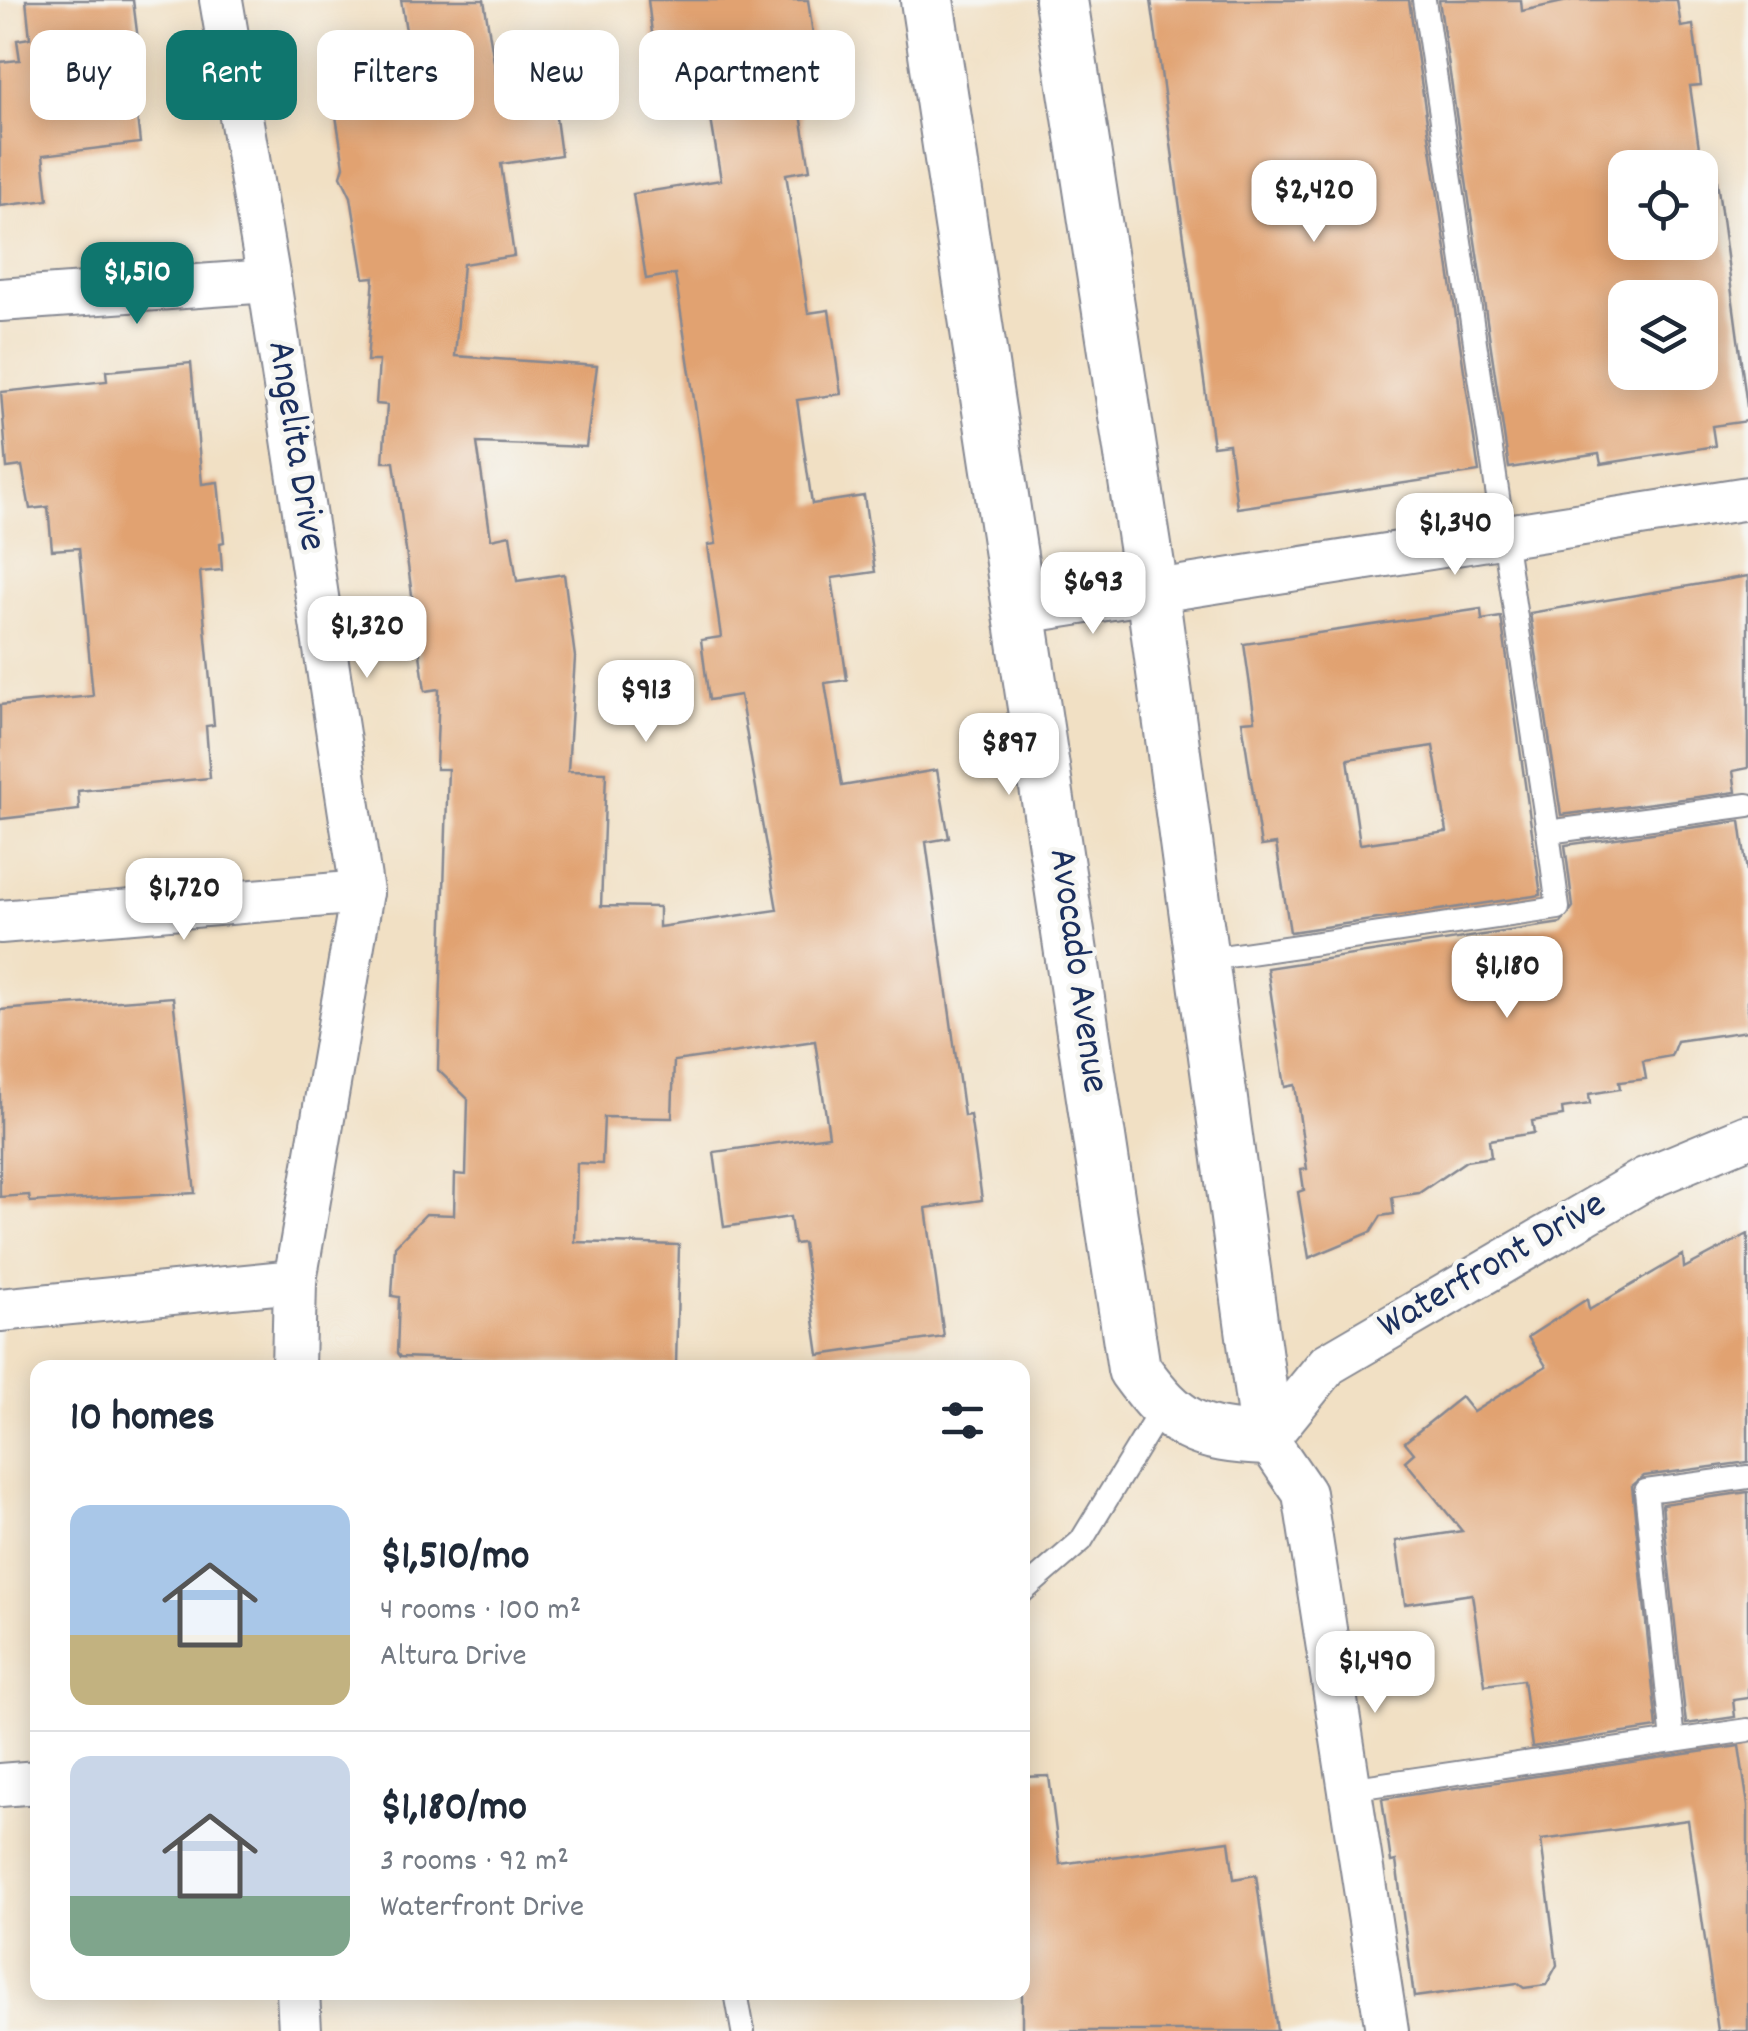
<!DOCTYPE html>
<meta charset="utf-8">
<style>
:root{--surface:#fff;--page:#f6f6f7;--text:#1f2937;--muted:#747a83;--line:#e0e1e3;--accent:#0f766e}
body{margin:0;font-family:Dekko,sans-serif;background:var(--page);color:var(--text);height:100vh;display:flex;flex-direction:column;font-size:38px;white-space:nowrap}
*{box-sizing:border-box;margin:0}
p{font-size:32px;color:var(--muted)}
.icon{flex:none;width:55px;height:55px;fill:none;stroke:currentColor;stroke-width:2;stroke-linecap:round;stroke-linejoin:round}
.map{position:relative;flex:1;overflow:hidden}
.sheet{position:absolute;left:30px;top:1360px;width:1000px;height:640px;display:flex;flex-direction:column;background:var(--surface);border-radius:20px;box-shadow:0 5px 25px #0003}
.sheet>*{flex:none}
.top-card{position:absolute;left:30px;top:30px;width:1000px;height:90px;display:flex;gap:20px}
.controls{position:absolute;left:1608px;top:150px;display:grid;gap:20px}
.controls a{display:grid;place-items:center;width:110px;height:110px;border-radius:20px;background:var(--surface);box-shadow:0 5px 25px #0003;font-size:50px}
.price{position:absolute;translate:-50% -85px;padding:0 22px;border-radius:20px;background:#fff;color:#222;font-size:32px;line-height:65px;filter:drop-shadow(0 2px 5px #0008)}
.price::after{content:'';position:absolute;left:50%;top:60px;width:30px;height:22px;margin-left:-15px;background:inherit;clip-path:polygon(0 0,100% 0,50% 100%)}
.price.on{background:var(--accent);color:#fff}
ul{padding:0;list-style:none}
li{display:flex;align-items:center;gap:30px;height:250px;padding:0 40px}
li+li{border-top:2px solid var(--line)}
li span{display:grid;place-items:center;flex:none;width:280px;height:200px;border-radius:20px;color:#555}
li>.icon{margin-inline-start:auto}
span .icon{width:120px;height:120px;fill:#fffc;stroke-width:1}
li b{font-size:42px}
h2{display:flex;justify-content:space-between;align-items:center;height:120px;padding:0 40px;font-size:42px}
.tag{padding:0 35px;border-radius:20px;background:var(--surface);box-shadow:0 5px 25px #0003;font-size:35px;line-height:90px}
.tag.on{background:var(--accent);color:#fff}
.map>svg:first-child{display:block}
.building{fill:#e1a271;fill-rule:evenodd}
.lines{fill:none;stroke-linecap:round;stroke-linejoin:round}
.service-casing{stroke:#868891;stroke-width:26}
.minor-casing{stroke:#868891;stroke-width:46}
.tertiary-casing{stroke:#868891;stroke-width:56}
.service{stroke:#fff;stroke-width:22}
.minor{stroke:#fff;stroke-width:42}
.tertiary{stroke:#fff;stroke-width:52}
.labels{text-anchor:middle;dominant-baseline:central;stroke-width:9;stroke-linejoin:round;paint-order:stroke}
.street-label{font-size:40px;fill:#1b2f5e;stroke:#f6f6f2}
</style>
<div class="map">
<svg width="1748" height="2031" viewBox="0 0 1748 2031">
<rect width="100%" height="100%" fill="#f6f6f2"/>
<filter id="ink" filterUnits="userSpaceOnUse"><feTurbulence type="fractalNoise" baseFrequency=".01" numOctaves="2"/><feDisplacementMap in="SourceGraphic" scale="20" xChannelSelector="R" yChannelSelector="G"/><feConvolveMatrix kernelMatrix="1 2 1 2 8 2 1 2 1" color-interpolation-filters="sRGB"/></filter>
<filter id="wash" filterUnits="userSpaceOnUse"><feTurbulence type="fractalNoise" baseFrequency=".0048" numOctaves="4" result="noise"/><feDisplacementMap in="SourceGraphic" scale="40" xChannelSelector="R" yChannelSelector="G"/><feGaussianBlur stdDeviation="2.25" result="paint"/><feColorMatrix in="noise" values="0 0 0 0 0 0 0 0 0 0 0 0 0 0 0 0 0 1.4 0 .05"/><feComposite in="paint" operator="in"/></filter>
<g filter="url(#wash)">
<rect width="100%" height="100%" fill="#f1e0c4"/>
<g id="blocks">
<g class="building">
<polygon points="26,0 133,0 138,40 129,42 140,143 43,155 48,200 0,206 0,62 20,60 17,40 30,38"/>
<polygon points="401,0 484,0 496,74 549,66 561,155 501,164 514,256 463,264 455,356 597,366 586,447 477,443 491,539 510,535 517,581 564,574 575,657 568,771 606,772 601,906 659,907 659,927 777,910 740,695 709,700 701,640 721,637 708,545 716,544 675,274 646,279 633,194 721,180 700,52 655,58 648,0 808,0 816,55 792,58 810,170 786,174 808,313 829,310 841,394 797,400 812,504 864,496 875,572 832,578 847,680 825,683 842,786 937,770 949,838 926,842 964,1116 970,1115 982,1200 926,1208 944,1337 819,1355 803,1243 794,1244 790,1217 724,1227 714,1152 829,1136 815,1041 674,1061 672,1118 604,1117 602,1164 577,1163 575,1242 679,1245 676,1366 400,1357 397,1353 399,1297 392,1296 395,1246 426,1214 454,1215 455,1174 466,1175 468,1099 438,1070 448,769 436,769 439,689 425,691 394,462 383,462 387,405 376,404 379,361 367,361 374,277 364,278 351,197 341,176 344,166 333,97 415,86"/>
<polygon points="1151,0 1409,0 1479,472 1237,508 1229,444 1213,446"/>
<path d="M 1439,0 L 1521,0 L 1522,11 L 1572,0 L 1677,0 L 1681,27 L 1693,25 L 1701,85 L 1690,86 L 1702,168 L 1715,166 L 1748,414 L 1748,421 L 1712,426 L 1715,446 L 1601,464 L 1599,454 L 1509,468 ZM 1625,168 L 1700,168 L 1700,242 L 1625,242 ZM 1625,298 L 1700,298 L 1700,372 L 1625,372 Z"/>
<polygon points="191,363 202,484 218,482 224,542 220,543 222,570 200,572 214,725 206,726 210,778 78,791 79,810 0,819 0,705 93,696 79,548 52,550 48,507 30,509 22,466 7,468 1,392 107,381 106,371"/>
<polygon points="1748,576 1748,768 1733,771 1736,792 1561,815 1530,613"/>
<path d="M 1481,609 L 1482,620 L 1501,617 L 1541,895 L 1290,932 L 1276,844 L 1261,846 L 1242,721 L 1255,720 L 1244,644 ZM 1433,746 L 1447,832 L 1360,844 L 1348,759 Z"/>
<polygon points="1740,821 1748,879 1748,1031 1677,1041 1671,1056 1643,1061 1646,1079 1619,1082 1620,1089 1589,1094 1590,1104 1562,1108 1563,1116 1532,1121 1534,1133 1489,1140 1491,1157 1466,1161 1419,1193 1392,1197 1394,1214 1381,1216 1371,1232 1309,1258 1298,1192 1304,1190 1301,1170 1307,1169 1295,1085 1285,1087 1267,968 1561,923 1573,907 1565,845"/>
<polygon points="173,997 195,1193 30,1202 29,1195 0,1197 0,1010"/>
<polygon points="1748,1234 1748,1462 1644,1476 1632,1486 1657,1728 1532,1747 1523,1680 1485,1685 1472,1594 1405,1604 1396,1541 1462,1531 1405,1461 1414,1453 1405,1442 1461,1397 1473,1412 1546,1366 1528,1337 1587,1299 1589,1310 1683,1255 1684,1268"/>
<polygon points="1748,1492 1748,1698 1733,1700 1735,1717 1686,1724 1662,1504"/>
<polygon points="1739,1746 1748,1805 1748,2031 1718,2031 1688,1820 1541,1840 1557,1965 1546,1985 1524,1988 1517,1983 1414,1997 1396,1861 1391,1862 1382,1799"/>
<polygon points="1049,1776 1060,1864 1229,1841 1234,1879 1256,1875 1277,2031 1022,2031 1022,1777"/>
</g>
</g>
</g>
<g filter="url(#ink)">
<use href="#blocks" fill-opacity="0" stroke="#868891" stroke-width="2.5"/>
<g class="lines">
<defs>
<g id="service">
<polyline points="1424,0 1548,832"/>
<polyline points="1201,960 1558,908 1548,832 1748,805"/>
<polyline points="1022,1592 1081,1541 1162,1408"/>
<polyline points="1673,1741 1646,1491 1748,1477"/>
<polyline points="1349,1789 1748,1730"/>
<polyline points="736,1992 743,2031"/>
</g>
<g id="minor">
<polyline points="221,0 269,281 362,892 295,1281 293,1368"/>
<polyline points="0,300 269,281"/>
<polyline points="1023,612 1748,498"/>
<polyline points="0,922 362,892"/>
<polyline points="0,1310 295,1281"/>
<polyline points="0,1785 38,1782"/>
<polyline points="298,1992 300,2031"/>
<polyline points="1387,2031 1304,1493 1267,1439 1328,1364 1645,1179 1748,1136"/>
</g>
<path id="tertiary" d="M 927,0 L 1134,1369 C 1176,1427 1197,1436 1267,1439 L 1152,591 L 1061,0"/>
</defs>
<use href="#service" class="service-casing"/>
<use href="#minor" class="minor-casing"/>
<use href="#tertiary" class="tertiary-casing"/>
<use href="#service" class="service"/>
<use href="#minor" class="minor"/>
<use href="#tertiary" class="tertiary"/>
</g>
</g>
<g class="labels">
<g class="street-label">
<text transform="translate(294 446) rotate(81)">Angelita Drive</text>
<text transform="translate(1076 971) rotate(82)">Avocado Avenue</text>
<text transform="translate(1493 1267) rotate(-30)">Waterfront Drive</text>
</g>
</g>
</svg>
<div class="controls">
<a><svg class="icon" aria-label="locate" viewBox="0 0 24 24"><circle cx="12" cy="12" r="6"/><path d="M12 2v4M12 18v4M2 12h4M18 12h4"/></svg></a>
<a><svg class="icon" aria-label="layers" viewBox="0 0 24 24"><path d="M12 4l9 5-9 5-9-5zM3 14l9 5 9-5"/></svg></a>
</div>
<b class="price" style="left:1314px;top:245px">$2,420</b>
<b class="price on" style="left:137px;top:327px">$1,510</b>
<b class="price" style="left:1455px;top:578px">$1,340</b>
<b class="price" style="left:1093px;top:637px">$693</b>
<b class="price" style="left:367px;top:681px">$1,320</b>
<b class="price" style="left:646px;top:745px">$913</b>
<b class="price" style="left:1009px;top:798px">$897</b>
<b class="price" style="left:184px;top:943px">$1,720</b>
<b class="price" style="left:1507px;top:1021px">$1,180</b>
<b class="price" style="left:1375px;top:1716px">$1,490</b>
<div class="top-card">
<a class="tag">Buy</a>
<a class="tag on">Rent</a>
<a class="tag">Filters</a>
<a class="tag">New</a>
<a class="tag">Apartment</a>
</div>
<section class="sheet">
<h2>10 homes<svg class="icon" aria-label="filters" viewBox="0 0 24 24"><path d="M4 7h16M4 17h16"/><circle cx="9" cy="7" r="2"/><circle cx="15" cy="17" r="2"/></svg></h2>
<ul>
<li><span style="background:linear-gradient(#a9c7e8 65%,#c2b280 0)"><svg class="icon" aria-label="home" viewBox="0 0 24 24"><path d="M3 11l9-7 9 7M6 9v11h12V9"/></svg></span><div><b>$1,510/mo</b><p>4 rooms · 100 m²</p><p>Altura Drive</p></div></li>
<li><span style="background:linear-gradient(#c9d6e8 70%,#7fa58c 0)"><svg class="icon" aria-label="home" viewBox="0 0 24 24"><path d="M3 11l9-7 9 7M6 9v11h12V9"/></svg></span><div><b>$1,180/mo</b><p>3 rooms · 92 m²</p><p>Waterfront Drive</p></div></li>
</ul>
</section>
</div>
